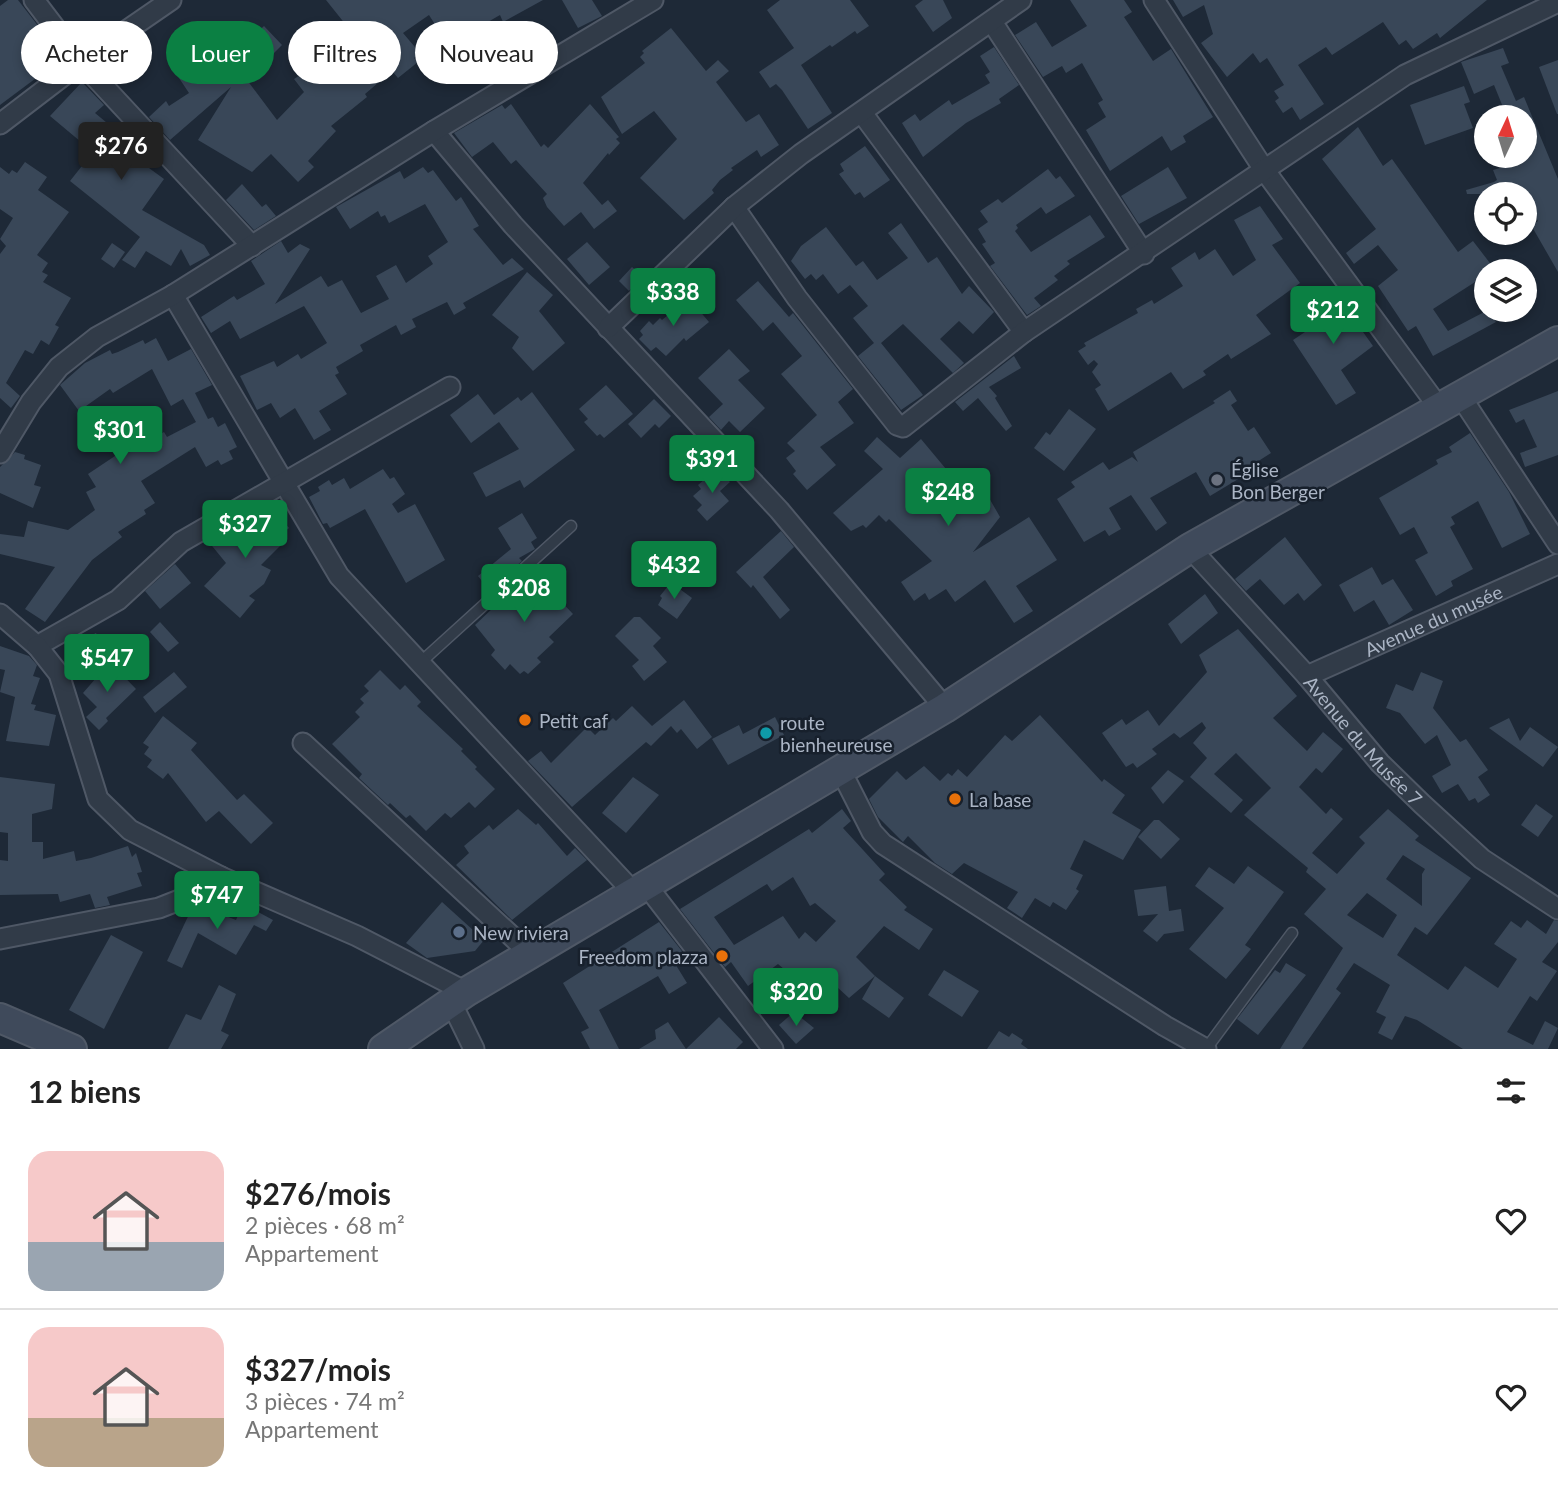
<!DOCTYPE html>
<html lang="fr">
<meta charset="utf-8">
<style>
:root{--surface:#fff;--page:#f2f2f2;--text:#222;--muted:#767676;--line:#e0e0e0;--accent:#0b8043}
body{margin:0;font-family:Lato,sans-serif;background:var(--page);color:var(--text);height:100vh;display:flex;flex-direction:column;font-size:26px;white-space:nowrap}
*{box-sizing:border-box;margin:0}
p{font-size:23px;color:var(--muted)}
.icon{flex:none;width:38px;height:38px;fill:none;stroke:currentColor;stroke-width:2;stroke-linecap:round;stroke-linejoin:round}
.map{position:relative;height:1049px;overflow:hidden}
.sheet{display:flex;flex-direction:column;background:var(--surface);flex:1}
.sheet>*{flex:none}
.top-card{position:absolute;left:21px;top:21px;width:700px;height:63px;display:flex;gap:14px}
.needle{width:46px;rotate:4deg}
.fabs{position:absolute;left:1474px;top:105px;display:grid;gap:14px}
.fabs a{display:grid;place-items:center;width:63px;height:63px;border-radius:50%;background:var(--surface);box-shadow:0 4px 10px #0003;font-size:35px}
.price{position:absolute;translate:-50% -60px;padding:0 16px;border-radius:7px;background:var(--accent);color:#fff;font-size:23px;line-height:46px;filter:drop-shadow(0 2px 4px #0008)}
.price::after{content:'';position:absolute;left:50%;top:42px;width:21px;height:16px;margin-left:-10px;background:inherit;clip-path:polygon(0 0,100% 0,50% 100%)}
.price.selected{background:#222;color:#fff}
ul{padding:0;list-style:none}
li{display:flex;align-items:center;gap:21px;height:175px;padding:0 28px}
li+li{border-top:2px solid var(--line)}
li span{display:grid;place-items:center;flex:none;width:196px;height:140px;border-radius:21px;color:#555}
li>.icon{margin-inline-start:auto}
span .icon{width:84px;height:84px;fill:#fffc;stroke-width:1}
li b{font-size:30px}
h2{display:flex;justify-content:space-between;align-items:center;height:84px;padding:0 28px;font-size:30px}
.pill{padding:0 24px;border-radius:32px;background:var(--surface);box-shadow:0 4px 10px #0003;font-size:24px;line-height:63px}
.pill.selected{background:var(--accent);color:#fff}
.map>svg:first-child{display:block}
.building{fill:#394758;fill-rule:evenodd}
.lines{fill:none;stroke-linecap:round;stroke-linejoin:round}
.lane-casing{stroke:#4f5866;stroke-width:13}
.street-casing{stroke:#4f5866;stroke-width:23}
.secondary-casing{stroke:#4f5866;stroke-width:32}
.lane{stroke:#313b48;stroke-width:10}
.street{stroke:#313b48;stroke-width:19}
.secondary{stroke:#3f4a5b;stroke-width:28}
.worship-dot{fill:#6b7280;stroke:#17202c;stroke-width:2.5}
.food-dot{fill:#e8710a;stroke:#17202c;stroke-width:2.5}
.culture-dot{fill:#0f9aa8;stroke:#17202c;stroke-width:2.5}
.service-dot{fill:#5c6f8a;stroke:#17202c;stroke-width:2.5}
.labels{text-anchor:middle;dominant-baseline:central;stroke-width:5;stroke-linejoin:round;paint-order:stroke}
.poi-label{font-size:19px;fill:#abb5c5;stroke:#17202c;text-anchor:start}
.street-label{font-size:19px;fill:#abb5c5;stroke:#17202c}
</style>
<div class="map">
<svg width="1558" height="1049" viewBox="0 0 1558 1049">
<rect width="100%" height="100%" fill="#1e2937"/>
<g class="building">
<polygon points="8,0 18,0 63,58 0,105 0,6"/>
<polygon points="326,0 543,0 503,22 500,15 448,45 429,15 403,33 420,53 414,58 418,62 398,78 392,71 365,94 367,97 331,126 336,131 308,161 314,167 298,182 271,154 252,172 198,140 231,87 170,140 149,117 166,101 169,106 189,93 177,75 223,22 247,42 264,26 282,45 271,56 266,51 244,76 277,120 304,92 294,79 308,70 305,65 334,42 357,70 379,52 360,30 354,35"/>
<polygon points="562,0 592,0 602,16 578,28"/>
<polygon points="780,0 850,0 869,26 857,34 855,31 832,47 830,45 801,65 832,113 808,129 782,90 776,84 770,88 759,72 794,48 767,10"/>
<polygon points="923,0 943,0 952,18 933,32 915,6"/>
<polygon points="1070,0 1124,0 1132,12 1124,17 1153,61 1171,49 1213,117 1183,136 1186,142 1171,151 1162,136 1110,171 1086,130 1106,117 1098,103 1103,100 1082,63 1066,73 1062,66 1043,77 1015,35 1036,22 1052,47 1087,26"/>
<polygon points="1173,0 1487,0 1440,38 1437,33 1413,49 1406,40 1399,45 1383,22 1332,55 1326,47 1298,65 1324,104 1300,120 1292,107 1283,113 1275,101 1279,98 1274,91 1284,85 1267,58 1260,63 1253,53 1227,77 1201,43 1213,34 1204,5 1183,17"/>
<polygon points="671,28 706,71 718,60 729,71 716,82 746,122 759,114 779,145 761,157 757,150 731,168 733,170 720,180 712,190 714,193 684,220 640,178 677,139 654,111 622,134 601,97 645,63 640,57 644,53 642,51"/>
<polygon points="994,47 1019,85 999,99 1001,103 966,123 923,157 902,123 915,114 920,121 949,100 952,105 990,83 985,75 990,72 980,56"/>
<polygon points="1503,48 1509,63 1501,66 1516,101 1524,97 1558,179 1558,272 1531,225 1538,221 1524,194 1467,194 1466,190 1494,182 1497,180 1493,170 1520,162 1518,156 1524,156 1524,117 1507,117 1494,85 1474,94 1461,62"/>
<polygon points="1558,60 1558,114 1557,114 1539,67"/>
<polygon points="82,82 104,105 95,113 130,142 123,149 164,179 142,210 204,245 210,255 190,266 181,249 171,266 146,251 135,268 122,260 140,237 70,181 93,152 50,116"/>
<polygon points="1464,86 1470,102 1464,104 1473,128 1425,145 1410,105"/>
<polygon points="511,104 541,147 544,144 548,148 590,104 619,137 616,139 620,143 609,155 608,153 583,183 602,205 608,200 617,211 594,229 581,212 564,226 547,207 543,198 547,194 516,160 511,164 493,142 472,157 454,133 502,105 505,109"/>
<polygon points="1358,127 1383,166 1392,159 1458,252 1473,241 1496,271 1486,271 1486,275 1433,309 1448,331 1488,310 1496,322 1433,356 1416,326 1408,331 1378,286 1398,270 1378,245 1354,264 1346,253 1376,229 1322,159"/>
<polygon points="865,146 890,180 864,198 860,192 855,195 839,174 844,171 840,164"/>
<polygon points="25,162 47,177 38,190 69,212 37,255 48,263 42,272 48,275 43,282 71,298 55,325 59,327 49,345 41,340 33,354 25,350 6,383 20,396 11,408 0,398 0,254 6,246 0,239 13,218 0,209 0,167 9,174 12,170 17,173"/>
<polygon points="423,167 428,173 433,170 456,201 461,197 479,226 473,229 503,265 512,258 524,269 463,303 466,308 454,315 447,302 412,319 416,327 401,335 396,325 360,345 363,351 336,367 339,373 335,375 347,394 319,411 331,430 314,440 295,408 280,418 271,403 257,410 240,376 274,361 277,367 298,354 301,359 327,343 311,317 304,306 240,339 230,321 211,333 201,317 234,296 237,300 265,284 251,261 281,241 288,253 300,244 310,249 275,304 321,276 328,287 342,280 361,313 389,299 376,276 396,265 406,283 433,264 428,256 448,242 425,204 389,223 385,215 381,217 378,211 350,229 336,207 400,171 404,179"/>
<polygon points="1168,167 1187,198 1139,224 1121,196"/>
<polygon points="1048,169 1056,179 1060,176 1075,196 1046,214 1041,207 1016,225 1018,228 1015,231 1031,252 1090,215 1105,237 1067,261 1070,264 1054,276 1058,280 1034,298 1041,306 1027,315 990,266 995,263 982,244 986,242 978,229 988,222 980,211 998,199 1002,203"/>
<polygon points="242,184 262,207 266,204 276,216 254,230 226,200"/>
<polygon points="1260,206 1283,239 1272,245 1300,283 1256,315 1271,334 1231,359 1228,354 1203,371 1206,375 1183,389 1171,372 1108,411 1095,389 1101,385 1092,372 1098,364 1094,360 1088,365 1078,351 1086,346 1084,343 1138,313 1136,309 1152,300 1154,304 1183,286 1171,268 1195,252 1199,260 1215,249 1233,276 1256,260 1234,220"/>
<polygon points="901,223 928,263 937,257 962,294 969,286 994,312 973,334 959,321 940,339 964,363 953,373 903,324 881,343 923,395 901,410 858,356 874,343 853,318 868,306 850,285 838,294 823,274 816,280 811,274 805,279 791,261 801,246 826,227 856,266 863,261 877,280 908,258 888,233"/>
<polygon points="587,242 610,267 589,285 567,259"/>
<polygon points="112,243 125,252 114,268 101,259"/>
<polygon points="632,267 643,277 629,291 619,281"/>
<polygon points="527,272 553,295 539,311 565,343 533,371 512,348 519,337 492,315"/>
<polygon points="758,281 789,317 793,313 853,389 838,402 854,423 820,447 836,465 807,490 793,474 796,471 786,458 795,451 787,443 817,415 781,374 802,356 773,322 763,331 736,300"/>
<polygon points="1331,287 1373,346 1341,370 1356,393 1336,405 1293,340 1326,318 1315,298"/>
<polygon points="686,300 689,304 692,302 709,322 686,341 684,338 666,356 656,347 651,351 639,339 643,335 640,331 649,321 653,325 660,318 662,320"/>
<polygon points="156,338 168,361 191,349 212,385 195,393 208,419 213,417 218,427 225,423 237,447 229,451 233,459 221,465 218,460 206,467 195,447 141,481 155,503 144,510 146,514 118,532 122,537 92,560 45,622 25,609 55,567 0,554 0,534 24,537 28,521 68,530 95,510 86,492 96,487 88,474 133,444 125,425 145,416 154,438 164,432 167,437 196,422 183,399 171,406 152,369 113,393 110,389 79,411 60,385 85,363 110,350 112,354 118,352 143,340 145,344"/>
<polygon points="729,349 750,371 738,380 765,408 740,432 729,421 721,430 709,417 723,404 698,378"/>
<polygon points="1014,356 1021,368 989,387 997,396 995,398 1012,426 1006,431 978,398 963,411 955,402"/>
<polygon points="606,385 633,414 604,438 600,434 597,436 584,422 588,419 579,409"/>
<polygon points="1230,390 1237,401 1231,405 1248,431 1254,427 1271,453 1238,474 1240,478 1210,496 1196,472 1150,498 1167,523 1156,531 1131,495 1109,508 1121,529 1109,536 1105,530 1084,542 1057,499 1075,487 1071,482 1103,462 1109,470 1132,457 1138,462 1133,452 1215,403 1213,401"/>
<polygon points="1558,391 1558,455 1525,467 1520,453 1537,447 1524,419 1516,423 1509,410"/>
<polygon points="532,392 575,450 524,488 520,480 486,497 473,473 519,449 499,422 471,443 450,415 478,394 494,415 518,397 521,401"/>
<polygon points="654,399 671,416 659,428 655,424 641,438 628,424"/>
<polygon points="1069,409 1096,429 1064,471 1034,448 1046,432 1050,435"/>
<polygon points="1470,433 1509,492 1530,534 1502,548 1478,501 1451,517 1455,524 1450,527 1473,569 1451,581 1453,586 1436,596 1415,560 1428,553 1414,527 1400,535 1379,498 1438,464 1436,460 1452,452 1449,447"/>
<polygon points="877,437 900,458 921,439 956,481 973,470 1000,517 973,552 1029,517 1057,560 1016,586 1033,611 1014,623 985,580 955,602 946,589 929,600 925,593 914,601 901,582 932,561 889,519 886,522 879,515 866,528 863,525 851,531 833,513 883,469 864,451"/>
<polygon points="15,452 25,455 24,459 41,465 34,485 41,487 33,508 0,493 0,467"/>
<polygon points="383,469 390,479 394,477 405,494 392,504 398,513 415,504 445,560 406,583 365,509 330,528 327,523 323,524 309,497 320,491 318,487 329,480 332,485 344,478 350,489"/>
<polygon points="717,469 730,482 720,491 729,501 707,521 697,510 702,505 693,496 701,489 698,485"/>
<polygon points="270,505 289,528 274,540 280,546 261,565 271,570 264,584 249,596 255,600 240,618 204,586 226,563 208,541 232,527 235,531"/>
<polygon points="522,513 537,538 531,542 535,549 519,558 522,561 489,590 478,576 511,549 498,528"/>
<polygon points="781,531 794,547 763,577 790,610 780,619 753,585 751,588 736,572"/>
<polygon points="1285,537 1322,585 1304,601 1298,593 1284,605 1260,579 1246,591 1235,579"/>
<polygon points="175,564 191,583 160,609 145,591"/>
<polygon points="1372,567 1382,585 1393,579 1413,610 1389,625 1374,600 1354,612 1339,585"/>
<polygon points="532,571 573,614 549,637 554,642 537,658 541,662 528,674 524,671 520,674 510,664 505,670 491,655 495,650 475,625"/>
<polygon points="673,584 692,598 677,619 658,605 662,598 660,596 668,586 670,588"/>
<polygon points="1205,594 1218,613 1181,644 1168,624"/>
<polygon points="634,617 640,617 661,638 653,646 667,662 644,681 632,666 639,660 615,636"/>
<polygon points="160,622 179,643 168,652 150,632"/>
<path d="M 1238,629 L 1297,696 L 1273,718 L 1307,751 L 1323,732 L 1343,749 L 1322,773 L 1316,768 L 1299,787 L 1326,814 L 1331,808 L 1343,819 L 1312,853 L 1337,874 L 1365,843 L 1359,837 L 1388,809 L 1419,836 L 1415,840 L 1471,878 L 1427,935 L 1415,927 L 1397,955 L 1448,990 L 1465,966 L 1498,988 L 1517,959 L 1494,944 L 1511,921 L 1521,928 L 1527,920 L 1546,934 L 1554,920 L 1558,921 L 1558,942 L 1542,962 L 1557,971 L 1537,1001 L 1530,996 L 1507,1032 L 1533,1045 L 1545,1021 L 1558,1028 L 1548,1049 L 1463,1049 L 1417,1020 L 1405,1016 L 1392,1040 L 1378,1033 L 1386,1017 L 1376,1012 L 1390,985 L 1354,963 L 1336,989 L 1341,993 L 1302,1049 L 1280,1049 L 1343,948 L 1304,914 L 1326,889 L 1306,872 L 1308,868 L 1244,815 L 1271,788 L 1236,753 L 1214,774 L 1243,800 L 1231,813 L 1190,777 L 1207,758 L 1193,743 L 1206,728 L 1202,722 L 1180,738 L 1174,733 L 1152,749 L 1157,754 L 1137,768 L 1133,763 L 1126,767 L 1102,733 L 1122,719 L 1126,725 L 1148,710 L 1159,726 L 1207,672 L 1199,655 ZM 1403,855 L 1425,869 L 1422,874 L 1422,906 L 1386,879 ZM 1367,893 L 1397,915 L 1383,938 L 1347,915 Z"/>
<polygon points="96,633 102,645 88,653 82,640"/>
<polygon points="0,646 29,656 37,665 33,676 40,678 31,704 36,705 34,710 56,715 49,746 6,741 15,697 0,692 5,670 0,669"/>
<polygon points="110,662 136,689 106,718 108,721 99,730 86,717 97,707 83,693"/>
<polygon points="380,670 400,690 405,685 421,702 417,706 463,749 461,751 477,767 475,769 495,789 475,808 469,802 451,818 445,813 426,831 410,815 406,818 390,803 388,805 359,778 362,774 332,744 360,717 355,712 364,703 360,699 369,691 364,686"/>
<polygon points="174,672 187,687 155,713 143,697"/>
<polygon points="1421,672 1443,681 1433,708 1460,742 1466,739 1488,770 1478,777 1490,795 1478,803 1475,798 1469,801 1458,784 1442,793 1432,776 1451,765 1437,735 1425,744 1400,713 1386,708 1396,684 1413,691"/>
<polygon points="684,700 712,737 697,749 681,729 677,733 671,726 651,746 646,742 572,807 528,761 541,751 551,763 587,727 595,735 613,718 616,721 632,706 652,726"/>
<polygon points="1040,715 1102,782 1104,779 1125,795 1112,813 1141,830 1123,860 1084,840 1070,869 1083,875 1076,889 1079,891 1066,910 1053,902 1050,907 1035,898 1022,918 1007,908 1018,892 964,863 952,874 935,863 908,836 903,842 878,817 869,799 897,771 906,780 924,766 940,781 948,773 952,776 958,769 967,777 1005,735 1012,741"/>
<polygon points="163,716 197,743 191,750 237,800 244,794 273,823 251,844 219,811 206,822 168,773 163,779 147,767 152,760 144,754 149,747 143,743"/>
<polygon points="775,717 784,735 728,765 712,739 739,725 743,734"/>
<polygon points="1509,718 1520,741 1530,727 1558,747 1543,767 1489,728"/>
<polygon points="1168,770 1184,781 1163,804 1151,788"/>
<polygon points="0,777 55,784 52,809 32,814 32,842 43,842 43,859 74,851 76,861 91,858 128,846 132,857 136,853 142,872 137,873 142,886 107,897 110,905 95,908 90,894 60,902 58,894 0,895 0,860 8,861 8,833 0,832"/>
<polygon points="633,777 659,795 626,833 602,813"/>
<polygon points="1536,804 1553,816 1538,837 1521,825"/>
<polygon points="518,809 536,825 538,823 567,856 575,848 587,860 512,920 456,865 469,853 464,846 489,825 493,830"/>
<path d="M 842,809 L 851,821 L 843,828 L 885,874 L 879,880 L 907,907 L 904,910 L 933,929 L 919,950 L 884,926 L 856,957 L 875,976 L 849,998 L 837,987 L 824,1003 L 778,964 L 748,986 L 731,962 L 725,967 L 680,909 L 809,829 L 812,833 ZM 793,877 L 810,906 L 815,903 L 836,921 L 816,942 L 805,932 L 799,939 L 783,916 L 734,945 L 714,917 L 767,884 L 772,891 Z"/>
<polygon points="1154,820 1159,820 1180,839 1161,859 1138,837"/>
<polygon points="1248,866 1284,892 1245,945 1251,949 1226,979 1189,949 1224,908 1195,886 1209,867 1234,884"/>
<polygon points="1166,886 1169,911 1181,909 1184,931 1164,934 1157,942 1143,931 1158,914 1138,916 1134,890"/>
<polygon points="442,902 484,940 475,951 427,958 406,943"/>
<polygon points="243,904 273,920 266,931 254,925 236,955 198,933 182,968 167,961 192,908 197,905 236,920"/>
<polygon points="659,922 685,955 674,962 687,983 669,994 658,976 599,1010 619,1049 590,1049 581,1032 589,1028 563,983"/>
<polygon points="111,935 143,952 104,1029 69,1010"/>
<polygon points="1286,963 1306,975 1258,1035 1237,1019 1275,970 1280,973"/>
<polygon points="944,970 979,991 962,1017 928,995"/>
<polygon points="875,976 904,998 889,1018 862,999"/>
<polygon points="219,985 236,994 221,1031 229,1035 221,1049 168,1049 186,1014 201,1020"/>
<polygon points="794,1012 814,1028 796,1044 779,1025"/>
<polygon points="719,1017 743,1042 736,1049 686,1049"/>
<polygon points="668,1022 686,1049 639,1049 656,1039 655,1030"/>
<polygon points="999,1031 1009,1037 1012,1033 1023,1040 1021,1044 1028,1049 987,1049"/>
</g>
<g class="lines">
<defs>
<g id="lane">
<polyline points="421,662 571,526"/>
<polyline points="1206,1049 1292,933"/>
</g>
<g id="street">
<polyline points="34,0 81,62 252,246"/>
<polyline points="1154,0 1265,171 1440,409"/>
<polyline points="992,22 1144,254"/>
<polyline points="862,113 1024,332"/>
<polyline points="0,124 81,62 171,0"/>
<polyline points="434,131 513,225 779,510 945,708"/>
<polyline points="734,207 797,298 897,425 903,427 1024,332 1405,75 1558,2"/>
<polyline points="173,295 339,576 635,894"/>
<polyline points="608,328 734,207 801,154 1021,0"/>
<polyline points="1461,397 1558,544"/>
<polyline points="0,453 31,402 59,367 97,337 173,295 434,131 653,0"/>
<path id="s1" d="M 1190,548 L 1307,676 L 1380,763 L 1422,804 L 1482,859 L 1558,909"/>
<polyline points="0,614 37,646 118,600 181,542 450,387"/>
<polyline points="37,646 59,674 98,799 130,830 221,877 357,936 466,992"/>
<path id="s2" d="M 1307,676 L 1558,564"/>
<polyline points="303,743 532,955"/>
<polyline points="840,769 872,832 883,844 1165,1026 1206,1049"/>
<polyline points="647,886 773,1049"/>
<polyline points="0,939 159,908 187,897 221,877"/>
<polyline points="451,1002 474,1049"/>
</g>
<g id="secondary">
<polyline points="0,1018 72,1049"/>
<polyline points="383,1049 466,992 945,708 1190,548 1558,341"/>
</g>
</defs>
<use href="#lane" class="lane-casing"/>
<use href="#street" class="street-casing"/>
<use href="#secondary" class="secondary-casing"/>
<use href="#lane" class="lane"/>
<use href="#street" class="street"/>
<use href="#secondary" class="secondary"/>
</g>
<circle class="worship-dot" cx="1217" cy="480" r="7"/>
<g class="food-dot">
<circle cx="525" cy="720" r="7"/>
<circle cx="955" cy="799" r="7"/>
<circle cx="722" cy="956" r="7"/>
</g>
<circle class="culture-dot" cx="766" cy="733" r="7"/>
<circle class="service-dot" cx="459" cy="932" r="7"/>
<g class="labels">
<g class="poi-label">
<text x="1231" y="469">Église<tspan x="1231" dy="22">Bon Berger</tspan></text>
<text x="539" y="720">Petit caf</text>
<text x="780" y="722">route<tspan x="780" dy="22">bienheureuse</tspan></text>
<text x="969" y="799">La base</text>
<text x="473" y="932">New riviera</text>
<text x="708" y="956" text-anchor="end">Freedom plazza</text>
</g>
<g class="street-label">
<text stroke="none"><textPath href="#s2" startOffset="138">Avenue du musée</textPath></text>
<text stroke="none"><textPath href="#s1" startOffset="259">Avenue du Musée 7</textPath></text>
</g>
</g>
</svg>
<div class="fabs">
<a><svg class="needle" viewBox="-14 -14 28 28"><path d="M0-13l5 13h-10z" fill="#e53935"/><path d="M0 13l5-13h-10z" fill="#767676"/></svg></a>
<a><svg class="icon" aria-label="locate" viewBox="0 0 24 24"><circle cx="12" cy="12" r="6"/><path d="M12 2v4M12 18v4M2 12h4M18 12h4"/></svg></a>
<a><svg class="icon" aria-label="layers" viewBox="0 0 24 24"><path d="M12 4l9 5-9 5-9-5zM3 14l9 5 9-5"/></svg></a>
</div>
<b class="price selected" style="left:121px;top:182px">$276</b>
<b class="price" style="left:673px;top:328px">$338</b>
<b class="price" style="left:1333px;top:346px">$212</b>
<b class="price" style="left:120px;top:466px">$301</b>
<b class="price" style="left:712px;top:495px">$391</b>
<b class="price" style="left:948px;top:528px">$248</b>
<b class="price" style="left:245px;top:560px">$327</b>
<b class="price" style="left:674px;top:601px">$432</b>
<b class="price" style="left:524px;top:624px">$208</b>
<b class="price" style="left:107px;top:694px">$547</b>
<b class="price" style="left:217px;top:931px">$747</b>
<b class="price" style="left:796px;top:1028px">$320</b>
<div class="top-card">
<a class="pill">Acheter</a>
<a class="pill selected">Louer</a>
<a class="pill">Filtres</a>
<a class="pill">Nouveau</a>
</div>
</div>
<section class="sheet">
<h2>12 biens<svg class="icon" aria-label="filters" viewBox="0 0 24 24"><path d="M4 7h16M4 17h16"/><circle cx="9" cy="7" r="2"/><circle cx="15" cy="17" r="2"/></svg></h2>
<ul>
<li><span style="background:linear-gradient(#f6c9c9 65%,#9aa5b1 0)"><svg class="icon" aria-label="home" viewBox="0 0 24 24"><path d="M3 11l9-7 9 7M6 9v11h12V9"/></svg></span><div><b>$276/mois</b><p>2 pièces · 68 m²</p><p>Appartement</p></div><svg class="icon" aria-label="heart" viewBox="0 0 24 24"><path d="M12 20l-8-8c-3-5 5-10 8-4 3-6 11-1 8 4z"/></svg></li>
<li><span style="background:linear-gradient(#f6c9c9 65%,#b9a48a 0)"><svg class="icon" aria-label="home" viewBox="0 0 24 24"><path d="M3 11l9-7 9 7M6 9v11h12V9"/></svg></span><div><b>$327/mois</b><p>3 pièces · 74 m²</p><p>Appartement</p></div><svg class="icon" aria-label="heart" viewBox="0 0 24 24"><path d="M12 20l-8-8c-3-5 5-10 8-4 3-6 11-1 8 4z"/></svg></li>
</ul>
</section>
